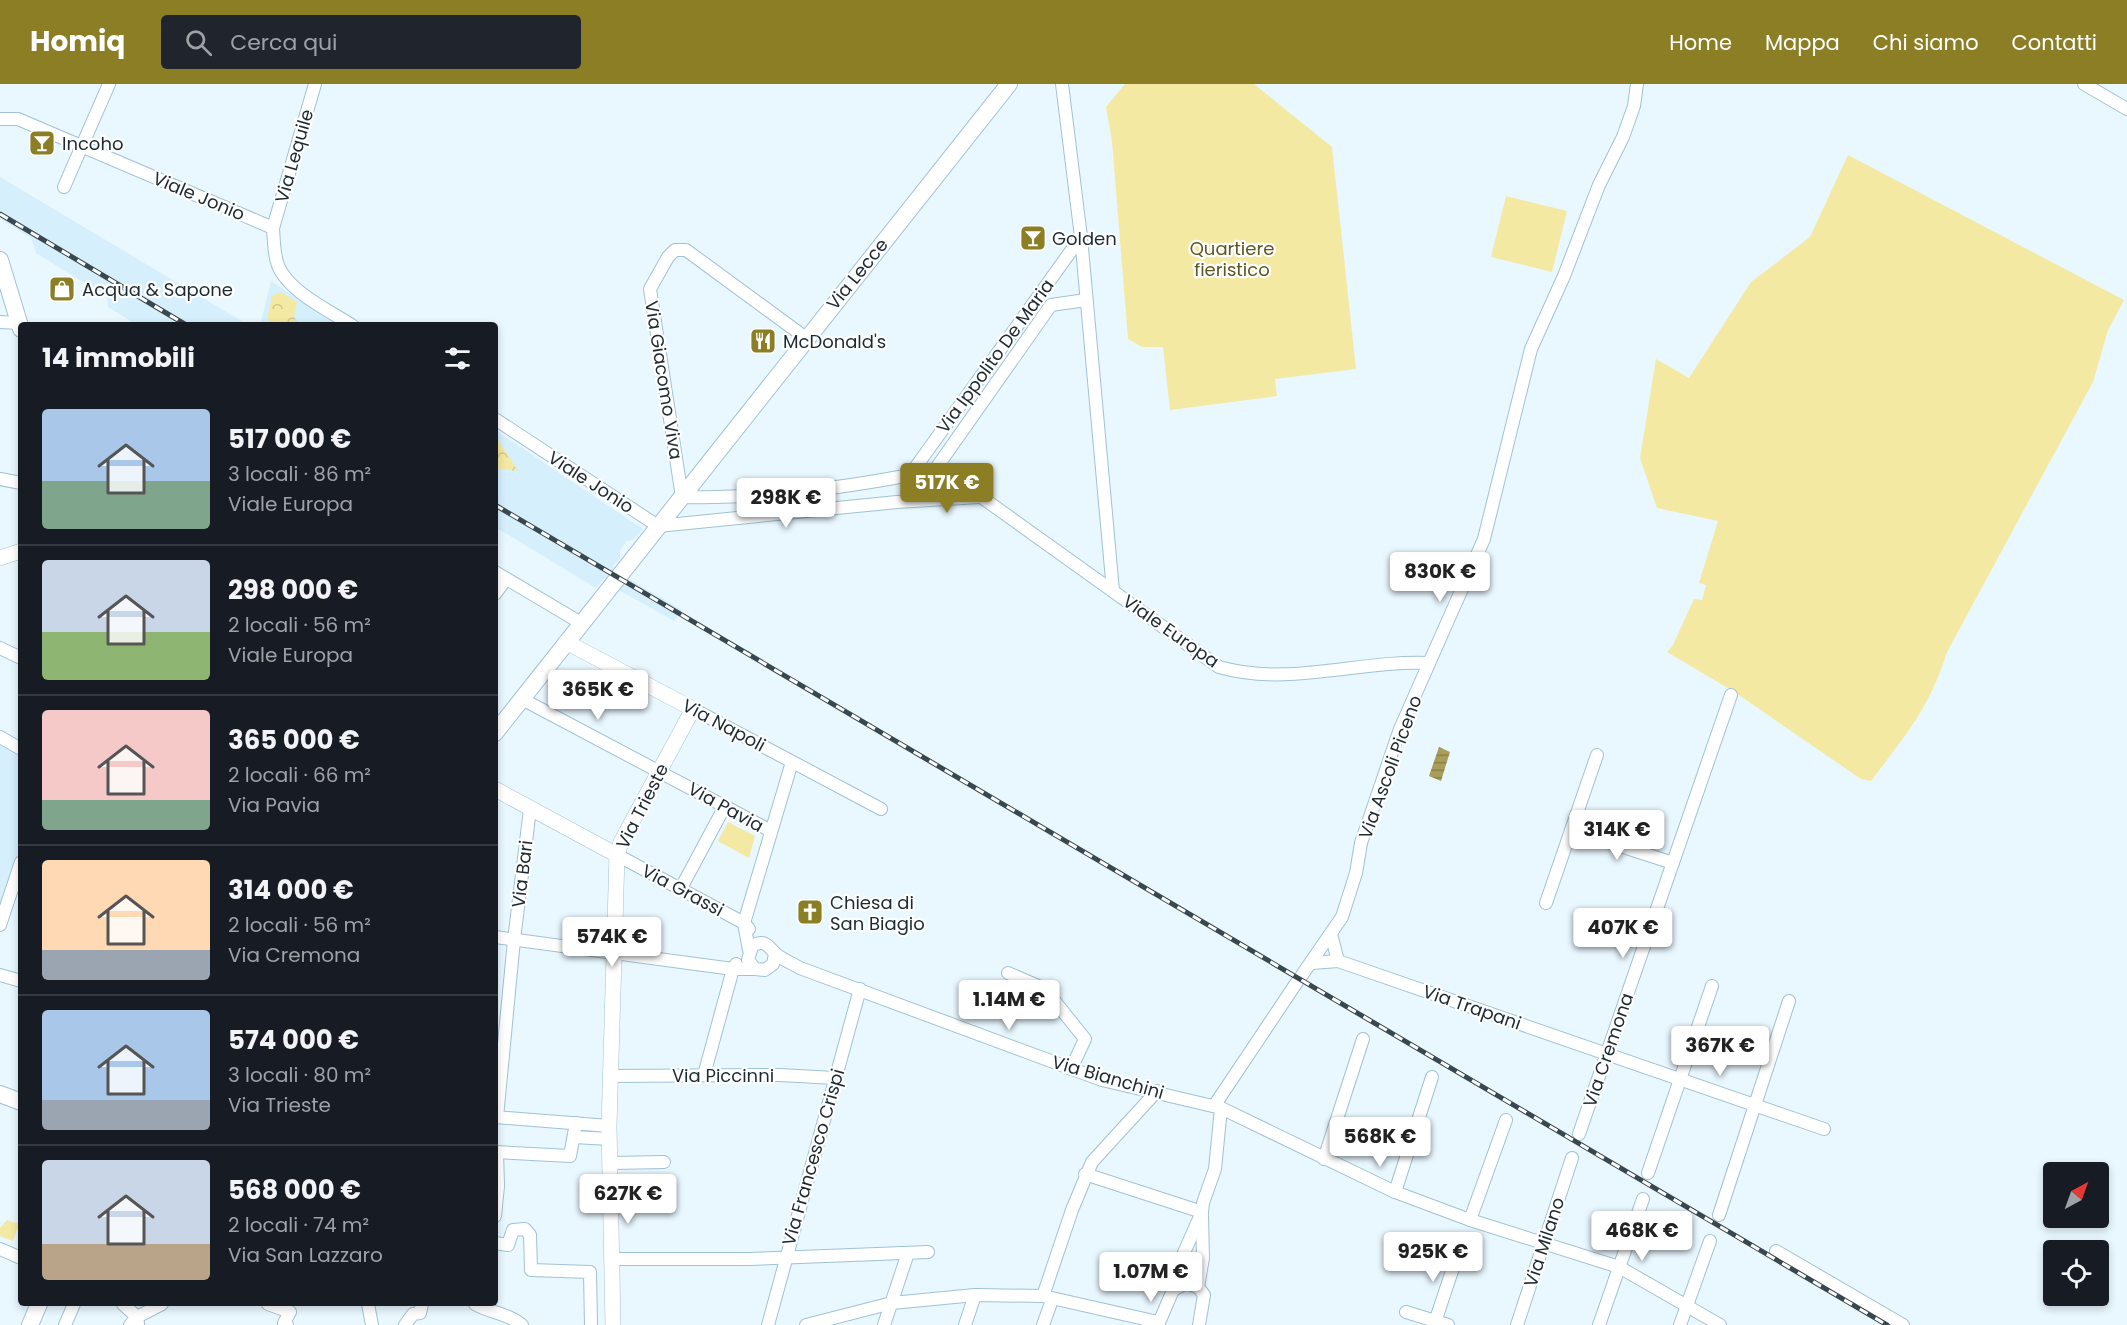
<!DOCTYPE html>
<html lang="it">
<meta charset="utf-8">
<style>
:root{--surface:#171b24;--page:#20242c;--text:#f1f3f6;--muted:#9ea1a6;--line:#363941;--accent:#8b7e25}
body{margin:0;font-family:Poppins,sans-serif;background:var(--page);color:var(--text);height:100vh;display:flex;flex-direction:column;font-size:22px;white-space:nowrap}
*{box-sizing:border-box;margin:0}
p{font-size:20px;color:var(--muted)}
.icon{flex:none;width:33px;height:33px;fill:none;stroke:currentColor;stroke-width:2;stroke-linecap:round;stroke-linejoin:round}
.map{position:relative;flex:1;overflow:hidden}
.drawer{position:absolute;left:18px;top:238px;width:480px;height:984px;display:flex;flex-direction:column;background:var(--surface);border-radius:6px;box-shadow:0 3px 9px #0003}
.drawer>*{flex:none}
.needle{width:39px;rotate:41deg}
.tools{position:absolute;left:2043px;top:1078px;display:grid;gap:12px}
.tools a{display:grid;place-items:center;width:66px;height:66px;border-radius:6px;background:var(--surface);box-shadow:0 3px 9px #0003;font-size:30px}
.price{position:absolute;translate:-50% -51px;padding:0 14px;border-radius:6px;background:#fff;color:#222;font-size:20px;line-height:39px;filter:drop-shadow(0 2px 3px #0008)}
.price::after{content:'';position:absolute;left:50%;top:36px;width:18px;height:14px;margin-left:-9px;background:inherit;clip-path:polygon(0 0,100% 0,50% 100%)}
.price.on{background:var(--accent);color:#fff}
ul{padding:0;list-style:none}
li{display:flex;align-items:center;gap:18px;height:150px;padding:0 24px}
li+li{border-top:2px solid var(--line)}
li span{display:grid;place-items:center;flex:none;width:168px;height:120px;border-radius:6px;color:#555}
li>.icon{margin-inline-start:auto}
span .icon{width:72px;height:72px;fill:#fffc;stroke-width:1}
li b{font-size:26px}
h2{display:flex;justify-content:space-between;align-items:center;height:72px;padding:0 24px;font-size:26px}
header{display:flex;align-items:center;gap:36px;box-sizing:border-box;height:84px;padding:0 30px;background:var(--accent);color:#fff}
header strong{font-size:28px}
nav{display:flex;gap:33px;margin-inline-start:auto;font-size:21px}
.search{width:420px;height:54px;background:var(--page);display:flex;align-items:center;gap:15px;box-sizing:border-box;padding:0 21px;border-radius:6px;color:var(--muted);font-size:22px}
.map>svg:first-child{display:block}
.built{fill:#d6effd}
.green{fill:#f4e9a2}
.forest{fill:url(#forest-crowns)}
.water{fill:url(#water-rules)}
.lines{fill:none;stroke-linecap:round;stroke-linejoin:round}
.minor-casing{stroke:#a0c2d4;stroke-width:14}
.tertiary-casing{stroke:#a0c2d4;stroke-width:16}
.secondary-casing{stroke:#a0c2d4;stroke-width:18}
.minor{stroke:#fff;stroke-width:12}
.tertiary{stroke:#fff;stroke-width:15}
.secondary{stroke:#fff;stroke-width:16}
.rail-casing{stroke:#39474e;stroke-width:5}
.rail{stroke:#fff;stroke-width:3;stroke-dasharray:9;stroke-linecap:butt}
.labels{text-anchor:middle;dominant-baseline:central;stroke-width:4.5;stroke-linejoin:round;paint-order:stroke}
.poi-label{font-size:18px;fill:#1c2a31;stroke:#fff;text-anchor:start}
.street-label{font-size:18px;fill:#1c2a31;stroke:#fff}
.park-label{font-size:18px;fill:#5f5721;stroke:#fff}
</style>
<header>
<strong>Homiq</strong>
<div class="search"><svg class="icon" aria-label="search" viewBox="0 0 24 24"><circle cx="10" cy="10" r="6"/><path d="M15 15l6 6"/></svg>Cerca qui</div>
<nav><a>Home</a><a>Mappa</a><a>Chi siamo</a><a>Contatti</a></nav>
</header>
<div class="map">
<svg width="2127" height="1241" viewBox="0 0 2127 1241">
<defs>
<pattern id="forest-crowns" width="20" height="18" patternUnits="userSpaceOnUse" patternTransform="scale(1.5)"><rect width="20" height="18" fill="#f4e9a2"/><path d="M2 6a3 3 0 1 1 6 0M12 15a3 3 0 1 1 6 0" fill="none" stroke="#d1c88c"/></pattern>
<pattern id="water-rules" width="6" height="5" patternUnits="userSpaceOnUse" patternTransform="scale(1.5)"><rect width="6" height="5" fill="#a99e57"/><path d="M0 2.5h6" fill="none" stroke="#898149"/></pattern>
</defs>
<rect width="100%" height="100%" fill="#e9f7ff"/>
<g class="built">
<polygon points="0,93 245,239 258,241 137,241 108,223 107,213 36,169 31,154 0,135"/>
<polygon points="271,197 338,241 260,242"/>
<polygon points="495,346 643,445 633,456 627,457 620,466 620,475 613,481 614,486 682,526 674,537 617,505 618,502 604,494 596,504 495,443"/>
<polygon points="0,661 21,674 21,761 0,822"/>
</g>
<g class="green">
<polygon points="1125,0 1254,0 1332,63 1356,285 1275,295 1277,312 1170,326 1163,263 1142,263 1128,255 1112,57 1106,23"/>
<path d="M 1848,71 L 2124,216 L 2108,246 L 2093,298 L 1947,568 C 1930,623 1905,652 1871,697 L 1861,695 L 1733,607 L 1667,568 L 1673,561 L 1694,515 L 1702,516 L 1706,501 L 1699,499 L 1718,437 L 1657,424 L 1640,374 L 1656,275 L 1689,294 L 1751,198 L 1810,153 Z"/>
<polygon points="1506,112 1567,127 1552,188 1491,173"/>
<polygon points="728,738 755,752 749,774 718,757"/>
<polygon points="7,1136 19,1140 13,1157 0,1152 0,1144"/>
</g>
<g class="forest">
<polygon points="281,208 297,218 294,232 298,241 276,241 267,235 272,212"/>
<polygon points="495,353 497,354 518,387 495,384"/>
</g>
<polygon class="water" points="1439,663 1450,668 1441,697 1429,692"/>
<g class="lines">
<defs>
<g id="minor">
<path d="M 315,0 L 273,144 C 274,158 274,178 282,189 C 297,212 330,227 353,242"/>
<polyline points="1062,0 1081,153 1113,507"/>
<polyline points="2084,0 2127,25"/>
<polyline points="0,35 18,35 273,144"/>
<polyline points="64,103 109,0"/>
<polyline points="0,238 19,239"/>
<path d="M 806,254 L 686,166 L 675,166 L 668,173 L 650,205 L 682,413 C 757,415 836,405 910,391"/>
<polyline points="495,335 658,442 897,418 979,413"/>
<path d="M 938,382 L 1219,583 C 1289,603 1358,576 1429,579"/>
<polyline points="910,391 1081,153"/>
<polyline points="0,395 21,399"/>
<polyline points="913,417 1051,221 1086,216"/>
<polyline points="495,488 581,539"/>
<polyline points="495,510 506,495"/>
<polyline points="0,564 21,574"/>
<polyline points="522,615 771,747"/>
<polyline points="693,625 881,725"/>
<polyline points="0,653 21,665"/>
<polyline points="1571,746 1673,779"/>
<polyline points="617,771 744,839 749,845"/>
<polyline points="680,806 725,722"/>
<polyline points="1546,819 1597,671"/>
<polyline points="0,841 21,778"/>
<polyline points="1331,850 1338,877"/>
<polyline points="495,853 733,885 755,885"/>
<polyline points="749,866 744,839 792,678"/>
<path d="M 775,870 L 773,880 L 765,886 L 755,885 L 748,876 L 752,862 C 766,854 769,864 777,871 C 784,876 793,880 800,884 L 1102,996 L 1221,1024 L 1395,1108 L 1470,1136 L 1619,1183 L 1720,1241"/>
<polyline points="1312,879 1338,877 1824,1045"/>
<polyline points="1008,889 1045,905 1085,955 1071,985"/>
<polyline points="0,891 21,897"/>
<polyline points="1302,891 1342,833 1356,789 1361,759 1400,645 1484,455 1531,265 1564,192 1599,101 1623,53 1634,22 1637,0"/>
<polyline points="704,991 733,885 736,880"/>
<polyline points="610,992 780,991 835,994"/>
<polyline points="1214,1022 1297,898"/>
<polyline points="495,1033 609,1042"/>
<polyline points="497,1033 514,856 530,725"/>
<polyline points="1579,1050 1731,611"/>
<polyline points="574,1053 610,1055"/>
<polyline points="495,1068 570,1072 576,1039"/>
<polyline points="1324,1075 1363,955"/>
<polyline points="611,1079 664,1078"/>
<polyline points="1648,1089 1712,902"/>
<polyline points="1085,1090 1202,1128"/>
<polyline points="1395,1108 1432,993"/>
<polyline points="1719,1131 1789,917"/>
<polyline points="495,1132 498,1102 497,1068"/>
<polyline points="1470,1136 1506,1036"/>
<polyline points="495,1159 508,1161 513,1146 525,1145 530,1151 531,1186 590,1188 591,1241"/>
<polyline points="0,1165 21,1174"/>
<polyline points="1776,1167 1903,1241"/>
<polyline points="613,1175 749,1175 928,1168"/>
<polyline points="1198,1203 1203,1174 1202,1132"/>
<polyline points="1173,1206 1186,1199 1198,1203 1204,1211 1199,1241"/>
<polyline points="1043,1212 1072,1126 1092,1078 1157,1007"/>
<polyline points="123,1220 137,1233 138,1240"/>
<polyline points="268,1220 290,1228 284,1239 287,1241"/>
<polyline points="368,1220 372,1241"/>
<path d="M 475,1220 C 490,1229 508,1229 522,1241"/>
<polyline points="1406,1228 1448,1241"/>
<polyline points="65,1241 74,1220"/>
<polyline points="130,1241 137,1233 162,1220"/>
<polyline points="405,1241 413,1230 420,1229 422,1220"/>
<polyline points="768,1241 860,905"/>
<polyline points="806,1241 892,1219 975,1211 1043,1212 1158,1238"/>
<polyline points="884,1241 908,1169"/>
<polyline points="965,1241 975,1211"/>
<polyline points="1043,1241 1052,1216"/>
<polyline points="1158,1241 1173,1206 1175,1189 1202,1128 1203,1119 1215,1085 1221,1024"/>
<polyline points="1434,1241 1459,1166"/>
<polyline points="1517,1241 1572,1074"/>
<polyline points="1599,1241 1643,1115"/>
<polyline points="1680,1241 1710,1157"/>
</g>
<g id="tertiary">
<polyline points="0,474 21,467"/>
<polyline points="566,558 693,625 621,758 617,771 609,1042 613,1241"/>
<polyline points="495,705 617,771"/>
</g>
<g id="secondary">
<polyline points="0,176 21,245"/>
<polyline points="495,649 1009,0"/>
<polyline points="0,1010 21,1018"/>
<polyline points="30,1241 39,1220"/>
</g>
</defs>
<use href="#minor" class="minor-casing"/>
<use href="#tertiary" class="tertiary-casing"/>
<use href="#secondary" class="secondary-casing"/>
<use href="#minor" class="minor"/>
<use href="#tertiary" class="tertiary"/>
<use href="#secondary" class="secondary"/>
<defs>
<g id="rail">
<polyline points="0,130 188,242"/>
<polyline points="495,421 1887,1241"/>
</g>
</defs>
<use href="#rail" class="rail-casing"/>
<use href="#rail" class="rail"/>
</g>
<defs>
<symbol id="bar-square" viewBox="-11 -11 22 22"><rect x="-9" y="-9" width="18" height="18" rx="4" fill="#8b7e25" stroke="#fff"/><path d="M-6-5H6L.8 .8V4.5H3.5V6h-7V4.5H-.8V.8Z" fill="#fff"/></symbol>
<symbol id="shop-square" viewBox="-11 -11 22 22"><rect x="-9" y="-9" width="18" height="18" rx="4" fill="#8b7e25" stroke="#fff"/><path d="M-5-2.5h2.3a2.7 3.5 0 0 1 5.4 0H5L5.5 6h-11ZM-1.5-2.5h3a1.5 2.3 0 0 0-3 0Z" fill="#fff"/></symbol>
<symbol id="restaurant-square" viewBox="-11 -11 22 22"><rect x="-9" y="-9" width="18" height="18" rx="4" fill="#8b7e25" stroke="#fff"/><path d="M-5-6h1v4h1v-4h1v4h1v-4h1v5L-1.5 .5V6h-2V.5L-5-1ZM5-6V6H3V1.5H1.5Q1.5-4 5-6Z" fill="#fff"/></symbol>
<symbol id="church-square" viewBox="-11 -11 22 22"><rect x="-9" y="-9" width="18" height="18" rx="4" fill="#8b7e25" stroke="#fff"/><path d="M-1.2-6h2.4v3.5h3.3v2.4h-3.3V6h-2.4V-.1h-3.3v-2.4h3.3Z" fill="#fff"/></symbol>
</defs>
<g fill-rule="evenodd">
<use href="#bar-square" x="27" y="44" width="30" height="30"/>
<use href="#bar-square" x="1018" y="139" width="30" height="30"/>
<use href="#shop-square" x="47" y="190" width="30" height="30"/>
<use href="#restaurant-square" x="748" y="242" width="30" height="30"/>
<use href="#church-square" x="795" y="813" width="30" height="30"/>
</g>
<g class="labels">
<g class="poi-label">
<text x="62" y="59">Incoho</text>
<text x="1052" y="154">Golden</text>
<text x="82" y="205">Acqua &amp; Sapone</text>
<text x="783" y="257">McDonald's</text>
<text x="830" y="818">Chiesa di<tspan x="830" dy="21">San Biagio</tspan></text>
</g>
<g class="street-label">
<text transform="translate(294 72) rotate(-74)">Via Lequile</text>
<text transform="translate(199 112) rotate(23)">Viale Jonio</text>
<text transform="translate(857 190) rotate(-51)">Via Lecce</text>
<text transform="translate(995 272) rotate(-54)">Via Ippolito De Maria</text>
<text transform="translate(664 296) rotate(81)">Via Giacomo Viva</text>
<text transform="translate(591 398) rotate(33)">Viale Jonio</text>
<text transform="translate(1171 547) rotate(35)">Viale Europa</text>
<text transform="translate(724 641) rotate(28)">Via Napoli</text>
<text transform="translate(1390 683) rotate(-70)">Via Ascoli Piceno</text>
<text transform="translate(642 722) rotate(-63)">Via Trieste</text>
<text transform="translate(726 723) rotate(29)">Via Pavia</text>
<text transform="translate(522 790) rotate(-83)">Via Bari</text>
<text transform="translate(683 806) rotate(28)">Via Grassi</text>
<text transform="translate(1472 923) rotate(19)">Via Trapani</text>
<text transform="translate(1608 966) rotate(-71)">Via Cremona</text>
<text x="723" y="991">Via Piccinni</text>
<text transform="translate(1108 993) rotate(16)">Via Bianchini</text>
<text transform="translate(813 1073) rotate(-74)">Via Francesco Crispi</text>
<text transform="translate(1544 1158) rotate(-72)">Via Milano</text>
</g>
<g class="park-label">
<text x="1232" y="164">Quartiere<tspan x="1232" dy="21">fieristico</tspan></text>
</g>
</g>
</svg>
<div class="tools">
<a><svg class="needle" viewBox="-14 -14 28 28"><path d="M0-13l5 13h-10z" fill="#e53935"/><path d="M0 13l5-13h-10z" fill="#9ea1a6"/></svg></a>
<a><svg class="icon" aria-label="locate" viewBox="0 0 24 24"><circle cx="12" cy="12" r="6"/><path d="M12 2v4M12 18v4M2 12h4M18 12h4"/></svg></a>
</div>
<b class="price on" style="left:947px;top:430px">517K €</b>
<b class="price" style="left:786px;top:445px">298K €</b>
<b class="price" style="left:1440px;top:519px">830K €</b>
<b class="price" style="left:598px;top:637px">365K €</b>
<b class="price" style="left:1617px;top:777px">314K €</b>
<b class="price" style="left:1623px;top:875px">407K €</b>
<b class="price" style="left:612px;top:884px">574K €</b>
<b class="price" style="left:1009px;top:947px">1.14M €</b>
<b class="price" style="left:1720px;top:993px">367K €</b>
<b class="price" style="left:1380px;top:1084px">568K €</b>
<b class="price" style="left:628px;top:1141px">627K €</b>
<b class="price" style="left:1642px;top:1178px">468K €</b>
<b class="price" style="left:1433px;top:1199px">925K €</b>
<b class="price" style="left:1151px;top:1219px">1.07M €</b>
<section class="drawer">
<h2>14 immobili<svg class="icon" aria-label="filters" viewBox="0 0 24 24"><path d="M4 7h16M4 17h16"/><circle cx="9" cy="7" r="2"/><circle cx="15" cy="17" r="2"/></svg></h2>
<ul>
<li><span style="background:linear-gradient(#a9c7e8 60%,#7fa58c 0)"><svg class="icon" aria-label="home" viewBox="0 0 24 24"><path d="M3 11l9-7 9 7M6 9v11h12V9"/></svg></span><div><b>517 000 €</b><p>3 locali · 86 m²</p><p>Viale Europa</p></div></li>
<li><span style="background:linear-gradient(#c9d6e8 60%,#8fb573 0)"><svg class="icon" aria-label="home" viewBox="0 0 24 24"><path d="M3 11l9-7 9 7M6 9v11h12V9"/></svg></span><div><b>298 000 €</b><p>2 locali · 56 m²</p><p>Viale Europa</p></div></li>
<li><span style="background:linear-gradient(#f6c9c9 75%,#7fa58c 0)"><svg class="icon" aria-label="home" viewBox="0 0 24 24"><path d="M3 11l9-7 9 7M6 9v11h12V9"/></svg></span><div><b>365 000 €</b><p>2 locali · 66 m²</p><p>Via Pavia</p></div></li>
<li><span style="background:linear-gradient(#ffd9b3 75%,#9aa5b1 0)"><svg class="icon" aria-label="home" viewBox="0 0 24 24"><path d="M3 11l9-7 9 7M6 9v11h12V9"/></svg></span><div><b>314 000 €</b><p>2 locali · 56 m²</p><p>Via Cremona</p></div></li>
<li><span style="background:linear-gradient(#a9c7e8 75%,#9aa5b1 0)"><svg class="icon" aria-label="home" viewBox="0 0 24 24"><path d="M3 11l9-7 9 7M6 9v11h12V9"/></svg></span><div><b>574 000 €</b><p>3 locali · 80 m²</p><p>Via Trieste</p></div></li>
<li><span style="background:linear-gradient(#c9d6e8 70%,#b9a48a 0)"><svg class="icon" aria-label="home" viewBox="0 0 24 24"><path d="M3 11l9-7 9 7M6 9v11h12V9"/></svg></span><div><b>568 000 €</b><p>2 locali · 74 m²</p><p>Via San Lazzaro</p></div></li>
</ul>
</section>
</div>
